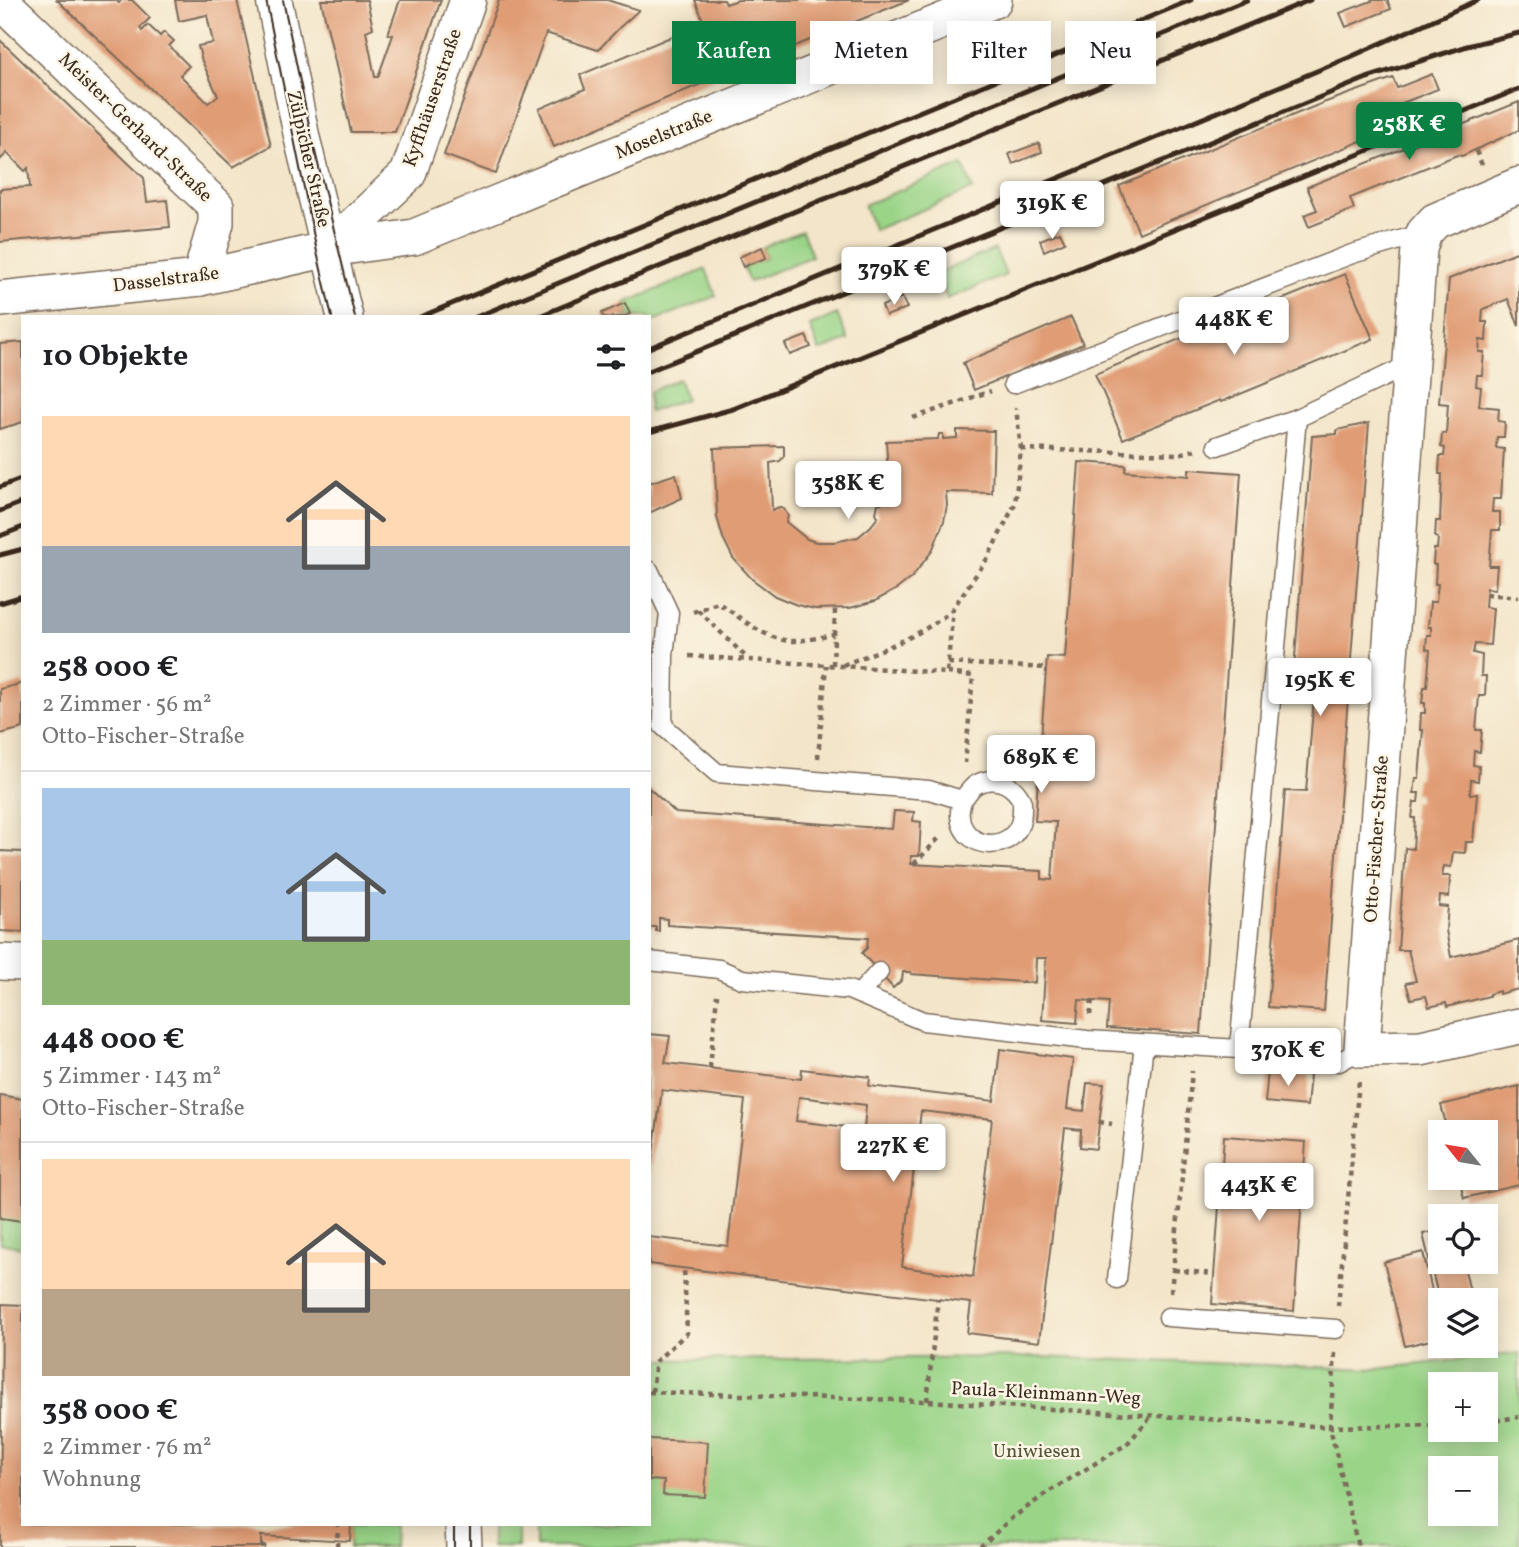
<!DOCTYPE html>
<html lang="de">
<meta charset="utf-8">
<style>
:root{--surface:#fff;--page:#f2f2f2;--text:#202124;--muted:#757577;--line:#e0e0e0;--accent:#0b8043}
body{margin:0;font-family:Vollkorn,serif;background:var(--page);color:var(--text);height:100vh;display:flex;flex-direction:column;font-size:26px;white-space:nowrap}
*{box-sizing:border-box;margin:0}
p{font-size:23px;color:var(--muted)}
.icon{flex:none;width:38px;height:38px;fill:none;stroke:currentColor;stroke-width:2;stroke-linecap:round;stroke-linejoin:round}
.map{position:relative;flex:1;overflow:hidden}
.sheet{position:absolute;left:21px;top:315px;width:630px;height:1211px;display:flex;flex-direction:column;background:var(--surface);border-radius:0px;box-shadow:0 4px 18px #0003}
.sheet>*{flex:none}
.hud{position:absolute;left:672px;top:21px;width:665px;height:63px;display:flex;gap:14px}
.needle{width:46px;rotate:300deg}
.buttons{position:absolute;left:1428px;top:1120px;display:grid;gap:14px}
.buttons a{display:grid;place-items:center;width:70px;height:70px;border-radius:0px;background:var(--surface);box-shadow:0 4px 18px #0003;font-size:35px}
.price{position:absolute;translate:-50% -60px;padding:0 16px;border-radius:7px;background:#fff;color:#222;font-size:23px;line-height:46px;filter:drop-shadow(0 2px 4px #0008)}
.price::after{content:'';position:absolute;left:50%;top:42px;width:21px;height:16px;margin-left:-10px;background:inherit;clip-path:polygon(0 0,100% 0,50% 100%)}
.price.active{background:var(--accent);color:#fff}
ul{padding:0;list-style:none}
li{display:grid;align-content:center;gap:14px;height:371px;padding:0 21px}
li+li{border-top:2px solid var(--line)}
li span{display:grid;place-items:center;height:217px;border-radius:0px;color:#555}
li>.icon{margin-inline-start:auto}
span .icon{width:126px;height:126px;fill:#fffc;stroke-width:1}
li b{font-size:30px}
h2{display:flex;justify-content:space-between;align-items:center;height:84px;padding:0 21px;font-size:30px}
.chip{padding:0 24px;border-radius:0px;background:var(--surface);box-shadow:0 4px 18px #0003;font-size:24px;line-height:63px}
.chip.active{background:var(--accent);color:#fff}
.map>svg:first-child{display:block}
.green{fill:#99d487;stroke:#6a7f52;stroke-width:2;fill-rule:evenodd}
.building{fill:#e09c75;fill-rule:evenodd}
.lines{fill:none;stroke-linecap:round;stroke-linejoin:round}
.lane-casing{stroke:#7b6b5a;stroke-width:21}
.street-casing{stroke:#7b6b5a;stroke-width:38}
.path{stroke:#7b6b5a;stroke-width:4.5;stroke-dasharray:5 5;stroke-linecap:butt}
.lane{stroke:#fff;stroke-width:18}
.street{stroke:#fff;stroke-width:35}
.tram{stroke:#3b2a1e;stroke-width:2}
.rail{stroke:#3b2a1e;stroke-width:5}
.labels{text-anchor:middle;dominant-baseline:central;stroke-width:5;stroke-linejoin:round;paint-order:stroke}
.street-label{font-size:19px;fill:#3b2a1e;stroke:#fcf5e5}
.park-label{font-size:19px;fill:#525438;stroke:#fcf5e5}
</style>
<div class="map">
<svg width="1519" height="1547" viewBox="0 0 1519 1547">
<rect width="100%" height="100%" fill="#fcf5e5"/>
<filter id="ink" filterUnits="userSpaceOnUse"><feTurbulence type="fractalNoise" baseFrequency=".0143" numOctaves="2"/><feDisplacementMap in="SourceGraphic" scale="14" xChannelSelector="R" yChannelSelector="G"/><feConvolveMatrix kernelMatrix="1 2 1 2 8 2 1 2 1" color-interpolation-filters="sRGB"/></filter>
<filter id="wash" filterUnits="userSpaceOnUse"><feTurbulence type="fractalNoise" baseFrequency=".00686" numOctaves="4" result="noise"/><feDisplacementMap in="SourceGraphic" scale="28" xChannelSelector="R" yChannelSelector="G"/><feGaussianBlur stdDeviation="1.57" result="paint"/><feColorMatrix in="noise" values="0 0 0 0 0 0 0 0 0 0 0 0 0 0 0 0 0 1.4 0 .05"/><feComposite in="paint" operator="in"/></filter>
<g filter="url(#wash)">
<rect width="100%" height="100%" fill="#f3e5c9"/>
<g class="green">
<polygon points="963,164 973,189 874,230 864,205"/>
<polygon points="802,231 812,256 749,282 743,267 766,258 762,247"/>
<polygon points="995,249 1006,275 947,299 937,273"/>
<polygon points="706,269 716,296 649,323 649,317 622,317 630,313 625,303"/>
<polygon points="837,314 848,340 819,351 810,326"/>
<polygon points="678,379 686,399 649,412 649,392"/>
<polygon points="0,1095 23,1099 23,1248 0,1243"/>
<path d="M 1519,1353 L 1519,1547 L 536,1547 L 536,1524 L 649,1524 L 649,1360 L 1038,1357 L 1376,1369 ZM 1440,1384 L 1486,1384 L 1486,1430 L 1440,1430 ZM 1440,1468 L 1486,1468 L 1486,1514 L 1440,1514 Z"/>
<polygon points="351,1524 395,1524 394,1547 349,1547"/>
<rect x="492" y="1524" width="26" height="23"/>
</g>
<g id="blocks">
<g class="building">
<polygon points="57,0 115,0 119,3 121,0 132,0 150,18 140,28 142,31 148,25 160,36 164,32 174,41 169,46 189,66 180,75 208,103 218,96 202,61 198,46 213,43 207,15 179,21 175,0 237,0 271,146 233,167"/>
<polygon points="321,0 367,0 373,28 366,31 375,77 378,77 393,35 388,34 400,0 441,0 395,132 351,132"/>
<polygon points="499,0 607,0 639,10 619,28 598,50 546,33 496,174 444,155"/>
<polygon points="695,0 724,0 726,4 738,0 909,0 674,95 554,147 539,109 585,89 580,75 704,23"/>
<polygon points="1374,0 1387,0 1391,9 1346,27 1340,13"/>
<polygon points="0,40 144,178 147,202 167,200 170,227 0,242 0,189 30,187 28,168 25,171 7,153 0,160"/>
<polygon points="1432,74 1438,89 1402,103 1409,121 1139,233 1119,186 1323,103 1393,78 1397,88"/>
<polygon points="1519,102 1519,130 1462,156 1457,155 1350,198 1354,209 1309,227 1304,215 1317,210 1307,187"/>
<polygon points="1039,143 1042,152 1013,164 1009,154"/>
<polygon points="1060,232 1065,242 1044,251 1040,240"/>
<polygon points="762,247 766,258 743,267 739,257"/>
<polygon points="1519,251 1519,326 1508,299 1483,309 1482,322 1487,322 1486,341 1480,340 1479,352 1484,352 1482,375 1477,375 1476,386 1481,387 1479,406 1499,408 1498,421 1505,422 1504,437 1497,437 1496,448 1504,449 1501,499 1493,499 1492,512 1500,512 1500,530 1492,530 1489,566 1497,566 1495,589 1487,588 1486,594 1485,607 1493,608 1490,645 1475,644 1473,653 1482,655 1481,676 1486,676 1485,696 1479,696 1476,730 1482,730 1480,752 1474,751 1473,765 1479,766 1478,781 1471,780 1470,794 1477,794 1473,842 1466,842 1465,853 1453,852 1451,867 1444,866 1442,876 1450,876 1449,897 1440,896 1439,906 1448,907 1446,930 1451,957 1519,940 1519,989 1499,994 1499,991 1489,994 1489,996 1447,1007 1446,1003 1429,1007 1426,996 1411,999 1406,983 1416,981 1408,950 1398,950 1405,848 1413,849 1415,818 1412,818 1414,802 1418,802 1419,793 1414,793 1416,778 1419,778 1423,730 1420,730 1421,713 1425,713 1425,703 1422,703 1424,687 1427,687 1430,650 1426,649 1427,635 1431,635 1431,627 1428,627 1430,602 1436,602 1438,584 1435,584 1436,565 1433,564 1434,549 1437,549 1438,538 1435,537 1436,521 1440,521 1442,474 1439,474 1440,456 1444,456 1445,448 1441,447 1442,433 1446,434 1448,404 1439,403 1449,279"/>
<polygon points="1345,274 1373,339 1221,402 1220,400 1123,439 1095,374 1238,315 1244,313 1244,315"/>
<polygon points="902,297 907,308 886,316 882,306"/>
<polygon points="625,303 630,314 622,317 603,317 602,313"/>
<polygon points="1071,317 1083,344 974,390 963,363"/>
<polygon points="806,336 811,347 790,355 785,344"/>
<polygon points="23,342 23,422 0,429 0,344"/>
<polygon points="1369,423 1324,1011 1268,1007 1285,791 1306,792 1315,685 1293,683 1312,436 1337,434 1337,430"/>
<polygon points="957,430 994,431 992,493 946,492 947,505 944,521 932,551 912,577 897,589 875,601 850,608 815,609 797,605 775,596 752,579 733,558 723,538 717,517 714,448 784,446 784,456 780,461 770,463 772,510 779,507 784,509 788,516 786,522 807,539 816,542 835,542 858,537 870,527 878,517 876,513 878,504 885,501 890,502 886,441 938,439 939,434 943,434 943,439 957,438"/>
<polygon points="1079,462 1126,465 1125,471 1189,476 1189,469 1241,473 1201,1034 1107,1028 1109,1002 1079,1000 1077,1023 1042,1020 1046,958 1036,958 1035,983 911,974 911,972 903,972 902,980 893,988 862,953 867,948 868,938 667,925 667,919 659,918 659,931 656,931 656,927 649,927 649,788 676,813 892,829 894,811 914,812 913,821 921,822 919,856 911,856 911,864 1042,871 1042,879 1052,880 1056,822 1035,821 1047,657 1065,658"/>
<polygon points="676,474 682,498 649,513 649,483"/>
<polygon points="23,683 23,728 0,734 0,689"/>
<polygon points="0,851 23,852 23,932 0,931"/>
<path d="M 649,1034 L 670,1036 L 665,1063 L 801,1079 L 802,1069 L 870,1077 L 869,1086 L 994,1101 L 1000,1049 L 1073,1059 L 1067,1109 L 1084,1111 L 1087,1083 L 1104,1084 L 1096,1149 L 1080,1147 L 1081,1130 L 1065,1128 L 1039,1342 L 967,1333 L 971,1303 L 649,1264 L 649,1237 L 728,1246 L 745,1100 L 662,1090 L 649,1180 ZM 799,1097 L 866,1105 L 864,1129 L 796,1121 ZM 921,1111 L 992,1119 L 973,1277 L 902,1267 Z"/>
<polygon points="1268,1071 1310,1075 1307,1106 1265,1102"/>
<polygon points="1519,1086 1519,1185 1464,1198 1459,1178 1486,1178 1486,1132 1448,1132 1441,1105"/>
<polygon points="0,1095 23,1099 23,1221 0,1218"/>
<polygon points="1224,1136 1306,1142 1294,1311 1212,1304"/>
<polygon points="1440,1230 1440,1262 1463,1262 1472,1300 1439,1300 1423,1234"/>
<polygon points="1423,1252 1440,1325 1440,1338 1405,1346 1384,1262"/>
<polygon points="2,1304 23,1305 23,1524 351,1524 350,1541 261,1536 261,1547 0,1547"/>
<polygon points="649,1439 708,1442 705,1497 663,1495 664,1481 649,1480"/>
</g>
</g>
</g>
<g filter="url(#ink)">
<use href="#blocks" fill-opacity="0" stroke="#7b6b5a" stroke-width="2"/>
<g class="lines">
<defs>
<g id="lane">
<polyline points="1013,384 1352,254 1424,233"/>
<polyline points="1217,446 1297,418"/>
<path d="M 649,570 L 669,613 L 664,655 L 663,726 L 717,773 L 929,790 L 962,800 C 961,805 959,812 960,816 C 963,854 1022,854 1022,811 C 1022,804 1023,801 1019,796 C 1010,782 992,776 977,784 C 971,787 966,796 962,800"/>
<polyline points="649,961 719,969 742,979 849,990 923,1021 1087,1040 1239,1049 1339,1062 1362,1049"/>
<polyline points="859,994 879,972"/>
<polyline points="1239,1049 1297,418 1411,364"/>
<polyline points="1117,1279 1144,1044"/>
<polyline points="1168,1317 1336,1329"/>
</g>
<g id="street">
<polyline points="0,0 216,206 216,223 200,278"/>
<polyline points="274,0 302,138 345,317"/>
<polyline points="1519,185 1435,221 1424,233 1419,249 1362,1049 1421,1048 1519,1026"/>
<polyline points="329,249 408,174 468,0"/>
<polyline points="0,299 200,278 329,249 414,237 994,0"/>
<polyline points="0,962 23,963"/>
<polyline points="463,1524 464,1547"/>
</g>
</defs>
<use href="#lane" class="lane-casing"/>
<use href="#street" class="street-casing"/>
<g class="path">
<polyline points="1476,151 1482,165"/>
<polyline points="913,418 991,391"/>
<polyline points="1021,449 1178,454 1195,450"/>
<polyline points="1486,594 1519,597"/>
<polyline points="698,610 748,659"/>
<path d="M 693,612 L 718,603 C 741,617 766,642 796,641 C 808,640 821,637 834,635"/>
<polyline points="689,656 947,673 953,608 987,559 1015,504 1021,449 1016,408"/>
<polyline points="948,663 1046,668"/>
<polyline points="833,665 835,610"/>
<path d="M 843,665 C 882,649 921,637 953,609"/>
<polyline points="947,673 973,676 965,763"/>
<polyline points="818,758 826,665"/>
<polyline points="914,864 940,837"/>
<polyline points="1090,1015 1092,1000"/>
<polyline points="710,1068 717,995"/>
<polyline points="1099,1122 1112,1124"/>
<polyline points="1174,1270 1214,1274"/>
<polyline points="1171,1292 1192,1071"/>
<polyline points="1338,1306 1359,1081"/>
<polyline points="1335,1353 1330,1427 1358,1547"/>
<polyline points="649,1392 927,1401 1330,1427 1440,1425"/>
<polyline points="652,1392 656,1361 687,1333 684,1268"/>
<polyline points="927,1401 938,1298"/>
<polyline points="1486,1422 1519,1417"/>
<polyline points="261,1545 266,1547"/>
<polyline points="337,1547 338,1524"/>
<polyline points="980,1547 1012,1518 1050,1491 1127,1444 1153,1414"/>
</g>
<use href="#lane" class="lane"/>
<use href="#street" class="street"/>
<g class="tram">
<polyline points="266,0 317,252 332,317"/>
<polyline points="283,0 312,139 355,317"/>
<polyline points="454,1547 454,1524"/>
<polyline points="470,1547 470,1524"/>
</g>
<g class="rail">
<polyline points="420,317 1191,0"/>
<polyline points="476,317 1247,0"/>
<polyline points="537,317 1310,0"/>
<polyline points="649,348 1348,58 1478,0"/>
<polyline points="649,371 1367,78 1467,46 1519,33"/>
<polyline points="649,432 733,409 1519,89"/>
<polyline points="0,487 23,478"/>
<polyline points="0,511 23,502"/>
<polyline points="0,536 23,527"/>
<polyline points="0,555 23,549"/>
<polyline points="0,603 23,596"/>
</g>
</g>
</g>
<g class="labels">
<g class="street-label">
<text transform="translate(433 98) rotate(-71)">Kyffhäuserstraße</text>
<text transform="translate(135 128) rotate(44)">Meister-Gerhard-Straße</text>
<text transform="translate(664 135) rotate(-22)">Moselstraße</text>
<text transform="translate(308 159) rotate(77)">Zülpicher Straße</text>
<text transform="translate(166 280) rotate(-7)">Dasselstraße</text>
<text transform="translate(1377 839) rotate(-86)">Otto-Fischer-Straße</text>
<text transform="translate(1046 1394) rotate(3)">Paula-Kleinmann-Weg</text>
</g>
<g class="park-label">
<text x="1037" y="1452">Uniwiesen</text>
</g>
</g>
</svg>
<div class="buttons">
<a><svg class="needle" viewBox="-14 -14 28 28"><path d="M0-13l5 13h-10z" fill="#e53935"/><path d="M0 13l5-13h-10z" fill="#757577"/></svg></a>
<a><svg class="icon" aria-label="locate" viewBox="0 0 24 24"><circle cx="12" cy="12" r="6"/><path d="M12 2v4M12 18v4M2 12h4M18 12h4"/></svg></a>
<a><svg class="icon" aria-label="layers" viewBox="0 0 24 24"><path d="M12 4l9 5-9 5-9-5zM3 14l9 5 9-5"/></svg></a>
<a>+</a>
<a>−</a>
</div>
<b class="price active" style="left:1409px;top:162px">258K €</b>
<b class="price" style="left:1052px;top:241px">319K €</b>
<b class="price" style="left:894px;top:307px">379K €</b>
<b class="price" style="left:1234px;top:357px">448K €</b>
<b class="price" style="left:848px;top:521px">358K €</b>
<b class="price" style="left:1320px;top:718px">195K €</b>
<b class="price" style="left:1041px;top:795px">689K €</b>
<b class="price" style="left:1288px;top:1088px">370K €</b>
<b class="price" style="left:893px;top:1184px">227K €</b>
<b class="price" style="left:1259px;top:1223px">443K €</b>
<div class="hud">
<a class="chip active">Kaufen</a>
<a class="chip">Mieten</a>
<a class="chip">Filter</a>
<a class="chip">Neu</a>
</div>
<section class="sheet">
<h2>10 Objekte<svg class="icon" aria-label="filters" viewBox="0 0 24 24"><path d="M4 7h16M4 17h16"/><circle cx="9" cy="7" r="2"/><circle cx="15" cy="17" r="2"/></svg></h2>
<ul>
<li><span style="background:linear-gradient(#ffd9b3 60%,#9aa5b1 0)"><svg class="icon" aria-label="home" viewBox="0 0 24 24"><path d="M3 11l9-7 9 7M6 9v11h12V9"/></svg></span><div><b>258 000 €</b><p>2 Zimmer · 56 m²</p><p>Otto-Fischer-Straße</p></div></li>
<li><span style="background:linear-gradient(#a9c7e8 70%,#8fb573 0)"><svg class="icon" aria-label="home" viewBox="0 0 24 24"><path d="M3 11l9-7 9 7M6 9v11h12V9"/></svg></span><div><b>448 000 €</b><p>5 Zimmer · 143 m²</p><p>Otto-Fischer-Straße</p></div></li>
<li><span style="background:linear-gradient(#ffd9b3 60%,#b9a48a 0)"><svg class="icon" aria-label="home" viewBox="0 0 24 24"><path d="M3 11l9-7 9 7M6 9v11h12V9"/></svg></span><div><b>358 000 €</b><p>2 Zimmer · 76 m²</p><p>Wohnung</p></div></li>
</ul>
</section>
</div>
